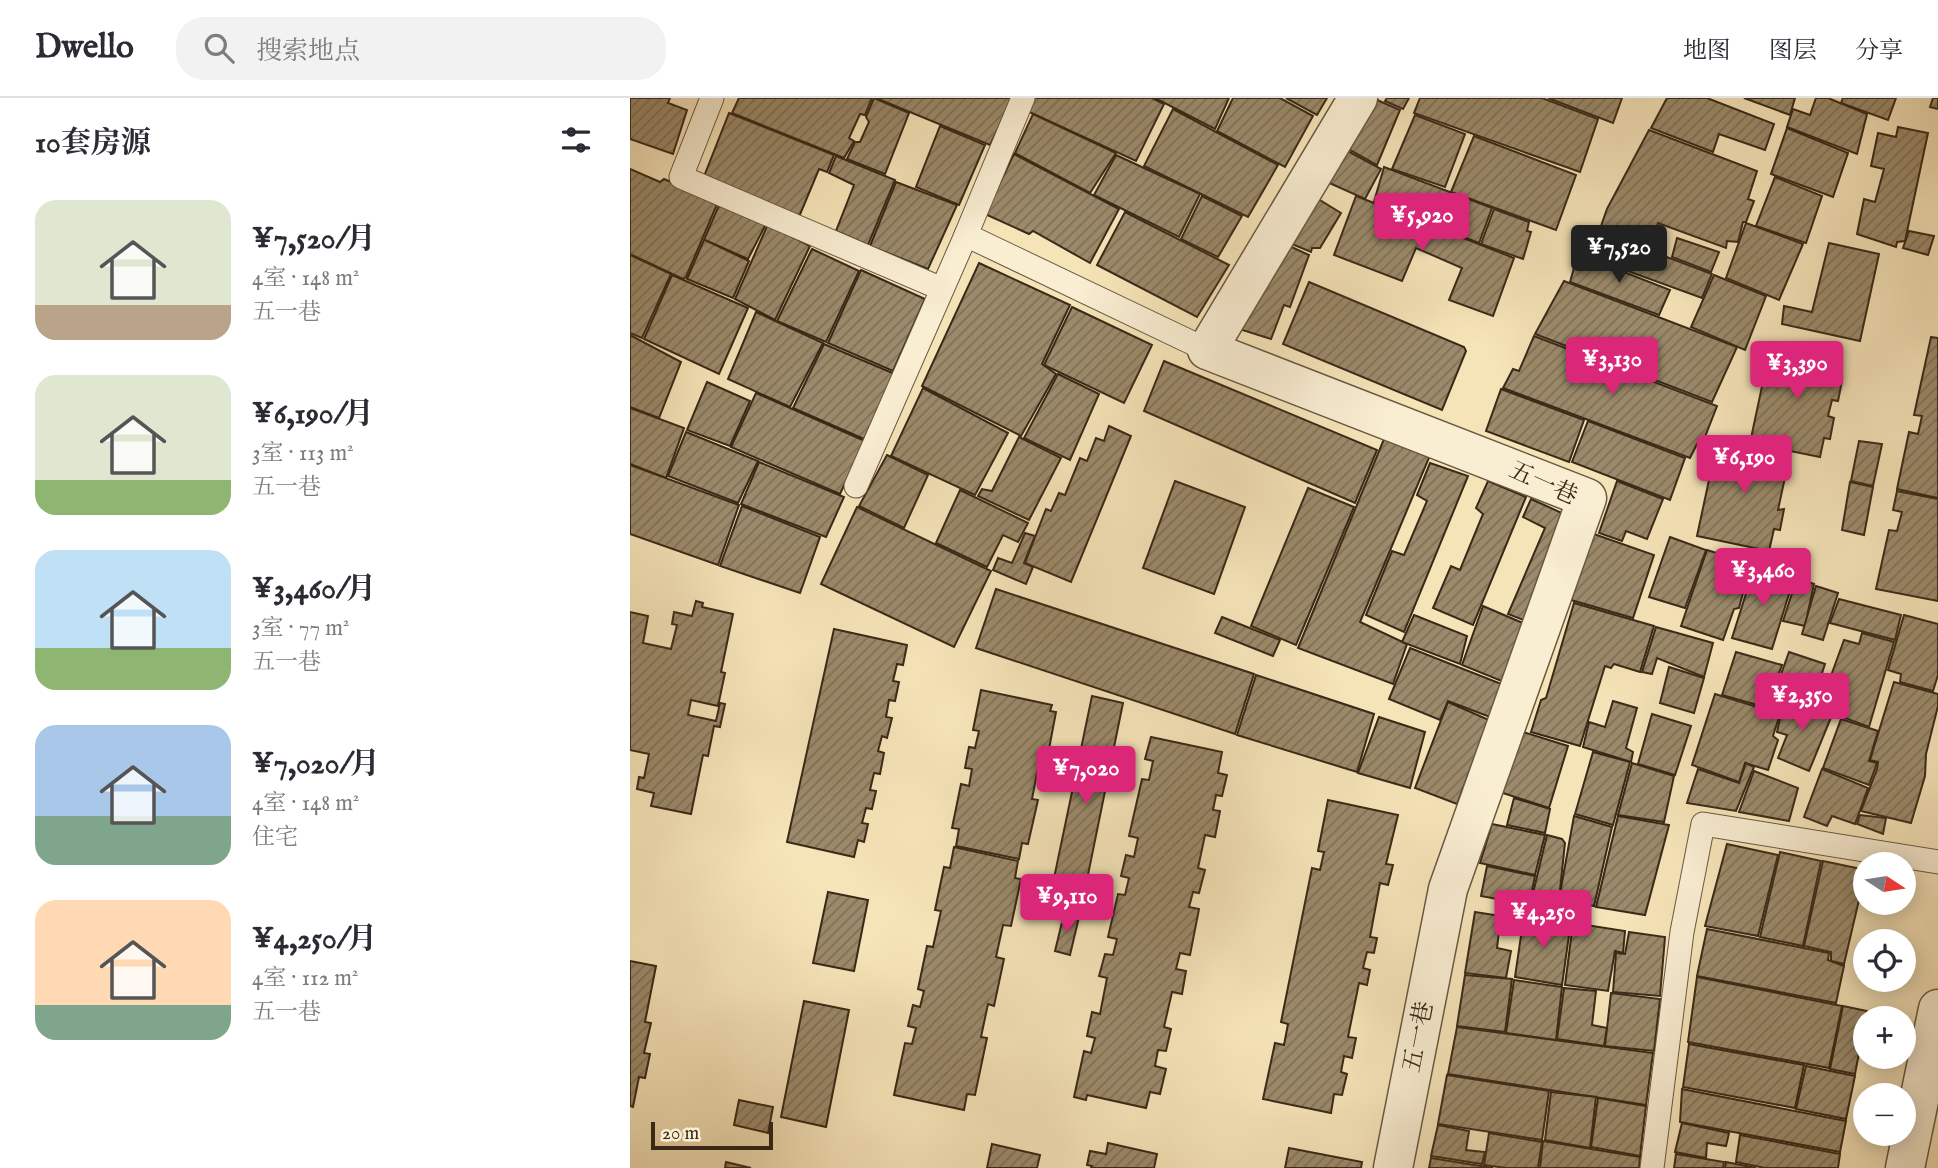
<!DOCTYPE html>
<html lang="zh">
<meta charset="utf-8">
<style>
:root{--surface:#fff;--page:#f2f2f3;--text:#2b2b33;--muted:#7c7c81;--line:#e1e1e2;--accent:#db2777}
body{margin:0;font-family:"IM FELL English","Noto Serif SC",serif;background:var(--page);color:var(--text);height:100vh;display:flex;flex-direction:column;font-size:26px;white-space:nowrap}
*{box-sizing:border-box;margin:0}
p{font-size:23px;color:var(--muted)}
.icon{flex:none;width:38px;height:38px;fill:none;stroke:currentColor;stroke-width:2;stroke-linecap:round;stroke-linejoin:round}
.map{position:relative;flex:1;overflow:hidden}
.side{display:flex;flex-direction:column;background:var(--surface);width:630px}
.side>*{flex:none}
.needle{width:46px;rotate:102deg}
.controls{position:absolute;left:1223px;top:754px;display:grid;gap:14px}
.controls a{display:grid;place-items:center;width:63px;height:63px;border-radius:50%;background:var(--surface);box-shadow:0 4px 18px #0003;font-size:35px}
.scale{position:absolute;left:21px;bottom:18px;width:122px;box-sizing:border-box;padding-left:7px;border:4px solid #392917;border-top:0;font-size:19px;line-height:24px;white-space:nowrap;color:#392917;-webkit-text-stroke:5px #f9edd2;paint-order:stroke}
.price{position:absolute;translate:-50% -60px;padding:0 16px;border-radius:7px;background:var(--accent);color:#fff;font-size:23px;line-height:46px;filter:drop-shadow(0 2px 4px #0008)}
.price::after{content:'';position:absolute;left:50%;top:42px;width:21px;height:16px;margin-left:-10px;background:inherit;clip-path:polygon(0 0,100% 0,50% 100%)}
.price.on{background:#222;color:#fff}
ul{padding:0;list-style:none}
li{display:flex;align-items:center;gap:21px;height:175px;padding:0 35px}
li span{display:grid;place-items:center;flex:none;width:196px;height:140px;border-radius:21px;color:#555}
li>.icon{margin-inline-start:auto}
span .icon{width:84px;height:84px;fill:#fffc;stroke-width:1}
li b{font-size:30px}
h2{display:flex;justify-content:space-between;align-items:center;height:84px;padding:0 35px;font-size:30px}
header{display:flex;align-items:center;gap:42px;box-sizing:border-box;height:98px;padding:0 35px;background:var(--surface);border-bottom:2px solid var(--line)}
header strong{font-size:33px}
nav{display:flex;gap:38px;margin-inline-start:auto;font-size:24px}
.search{width:490px;height:63px;background:var(--page);display:flex;align-items:center;gap:18px;box-sizing:border-box;padding:0 24px;border-radius:28px;color:var(--muted);font-size:26px}
main{display:flex;flex:1;min-height:0}
.map>svg:first-child{display:block}
.building{fill:url(#building-hatch);stroke:#392917;stroke-width:2}
.lines{fill:none;stroke-linecap:round;stroke-linejoin:round}
.service-casing{stroke:#685840;stroke-width:25}
.minor-casing{stroke:#685840;stroke-width:41}
.tertiary-casing{stroke:#685840;stroke-width:41}
.service{stroke:#f9edd2;stroke-width:23}
.minor{stroke:#f9edd2;stroke-width:38}
.tertiary{stroke:#f9edd2;stroke-width:38}
.labels{text-anchor:middle;dominant-baseline:central;stroke-width:5;stroke-linejoin:round;paint-order:stroke}
.street-label{font-size:24px;fill:#392917;stroke:#f9edd2}
</style>
<header>
<strong>Dwello</strong>
<div class="search"><svg class="icon" aria-label="search" viewBox="0 0 24 24"><circle cx="10" cy="10" r="6"/><path d="M15 15l6 6"/></svg>搜索地点</div>
<nav><a>地图</a><a>图层</a><a>分享</a></nav>
</header>
<main>
<section class="side">
<h2>10套房源<svg class="icon" aria-label="filters" viewBox="0 0 24 24"><path d="M4 7h16M4 17h16"/><circle cx="9" cy="7" r="2"/><circle cx="15" cy="17" r="2"/></svg></h2>
<ul>
<li><span style="background:linear-gradient(#dfe7d0 75%,#b9a48a 0)"><svg class="icon" aria-label="home" viewBox="0 0 24 24"><path d="M3 11l9-7 9 7M6 9v11h12V9"/></svg></span><div><b>¥7,520/月</b><p>4室 · 148 m²</p><p>五一巷</p></div></li>
<li><span style="background:linear-gradient(#dfe7d0 75%,#8fb573 0)"><svg class="icon" aria-label="home" viewBox="0 0 24 24"><path d="M3 11l9-7 9 7M6 9v11h12V9"/></svg></span><div><b>¥6,190/月</b><p>3室 · 113 m²</p><p>五一巷</p></div></li>
<li><span style="background:linear-gradient(#bfe0f5 70%,#8fb573 0)"><svg class="icon" aria-label="home" viewBox="0 0 24 24"><path d="M3 11l9-7 9 7M6 9v11h12V9"/></svg></span><div><b>¥3,460/月</b><p>3室 · 77 m²</p><p>五一巷</p></div></li>
<li><span style="background:linear-gradient(#a9c7e8 65%,#7fa58c 0)"><svg class="icon" aria-label="home" viewBox="0 0 24 24"><path d="M3 11l9-7 9 7M6 9v11h12V9"/></svg></span><div><b>¥7,020/月</b><p>4室 · 148 m²</p><p>住宅</p></div></li>
<li><span style="background:linear-gradient(#ffd9b3 75%,#7fa58c 0)"><svg class="icon" aria-label="home" viewBox="0 0 24 24"><path d="M3 11l9-7 9 7M6 9v11h12V9"/></svg></span><div><b>¥4,250/月</b><p>4室 · 112 m²</p><p>五一巷</p></div></li>
</ul>
</section>
<div class="map">
<svg width="1308" height="1070" viewBox="0 0 1308 1070">
<defs>
<pattern id="building-hatch" width="6" height="6" patternUnits="userSpaceOnUse" patternTransform="scale(1.75)"><rect width="6" height="6" fill="#9b8a6b"/><path d="M-1 1l2-2M0 6l6-6M5 7l2-2" fill="none" stroke="#7f7157"/></pattern>
</defs>
<rect width="100%" height="100%" fill="#f6e4b9"/>
<filter id="stains"><feTurbulence type="fractalNoise" baseFrequency=".00286" numOctaves="4"/><feColorMatrix values="0 0 0 0 .2 0 0 0 0 .09 0 0 0 0 .02 0 0 0 .5 -.17"/></filter>
<radialGradient id="worn" r=".72"><stop offset=".6" stop-color="#630" stop-opacity="0"/><stop offset="1" stop-color="#630" stop-opacity=".3"/></radialGradient>
<g class="building">
<polygon points="0,0 40,0 38,5 57,12 43,56 0,41"/>
<polygon points="109,0 242,0 235,17 230,16 219,40 224,43 214,60 102,15"/>
<polygon points="244,0 279,15 255,76 217,61 225,44 230,44 239,24 236,19"/>
<polygon points="246,0 383,0 360,47"/>
<polygon points="402,0 522,0 534,6 506,63 397,13"/>
<polygon points="525,0 599,0 585,31"/>
<polygon points="603,0 650,0 683,18 655,69 587,33"/>
<polygon points="656,0 697,0 687,17"/>
<polygon points="757,0 779,0 773,11 755,3"/>
<polygon points="790,0 912,0 968,21 950,74 784,15"/>
<polygon points="918,0 992,0 983,25"/>
<polygon points="1037,0 1077,0 1144,26 1135,52 1089,36 1083,54 1021,30"/>
<polygon points="1114,0 1165,0 1160,17"/>
<polygon points="1186,0 1198,0 1237,16 1227,56 1157,29 1163,11 1180,17"/>
<polygon points="1213,0 1266,0 1258,22 1211,5"/>
<polygon points="1303,0 1308,0 1308,11 1300,9"/>
<polygon points="747,2 770,12 747,67 715,49"/>
<polygon points="543,11 648,67 618,119 514,68"/>
<polygon points="99,15 204,57 197,74 189,71 169,119 73,81"/>
<polygon points="403,16 486,55 460,95 385,55"/>
<polygon points="785,17 835,36 815,89 762,71"/>
<polygon points="310,28 355,47 329,107 286,89"/>
<polygon points="1268,29 1298,35 1275,143 1267,144 1266,149 1227,136 1234,101 1245,104 1254,71 1241,68 1248,35 1266,39"/>
<polygon points="1157,30 1218,55 1203,99 1141,76"/>
<polygon points="1019,32 1127,73 1118,101 1124,103 1116,124 1113,124 1108,144 1097,143 1096,150 1028,125 1020,150 970,131 977,111"/>
<polygon points="844,38 946,77 926,132 821,94"/>
<polygon points="716,52 751,71 735,101 695,83"/>
<polygon points="384,56 489,111 460,165 403,133 399,136 355,116"/>
<polygon points="486,57 570,96 549,139 464,97"/>
<polygon points="206,58 265,82 238,147 206,133 224,87 199,75"/>
<polygon points="754,69 862,110 849,145 744,104"/>
<polygon points="0,71 30,84 34,81 88,104 56,179 53,181 0,156"/>
<polygon points="1145,79 1192,98 1176,145 1126,128"/>
<polygon points="266,84 327,107 298,171 240,148"/>
<polygon points="572,98 612,118 588,159 551,141"/>
<polygon points="726,98 884,160 863,218 819,202 832,170 786,150 772,183 704,157"/>
<polygon points="685,99 711,115 690,150 682,150 681,154 657,144"/>
<polygon points="90,105 136,126 118,161 75,142 119,163 103,200 57,181"/>
<polygon points="864,111 899,124 897,133 901,134 893,161 851,146"/>
<polygon points="495,114 599,167 567,219 467,167"/>
<polygon points="1116,125 1173,146 1149,202 1096,180"/>
<polygon points="138,126 180,148 145,222 105,201"/>
<polygon points="965,132 1082,176 1072,200 951,156"/>
<polygon points="1279,133 1304,138 1298,157 1273,150"/>
<polygon points="1047,140 1089,154 1081,174 1042,159"/>
<polygon points="1199,145 1249,156 1230,243 1152,226 1154,208 1182,214"/>
<polygon points="655,146 679,157 660,209 654,207 641,241 609,231"/>
<polygon points="182,151 229,173 196,244 147,223"/>
<polygon points="948,156 1040,192 1029,217 940,184"/>
<polygon points="0,157 41,176 12,240 0,235"/>
<polygon points="349,165 440,207 412,266 426,276 391,338 292,288"/>
<polygon points="231,172 295,201 263,273 198,245"/>
<polygon points="42,177 118,210 89,276 14,241"/>
<polygon points="1084,177 1136,198 1115,252 1061,229"/>
<polygon points="934,183 1107,249 1082,304 905,236"/>
<polygon points="679,184 834,249 836,253 812,312 653,246"/>
<polygon points="442,209 522,247 494,305 414,267"/>
<polygon points="126,214 193,245 160,309 98,281"/>
<polygon points="0,237 51,264 29,320 0,309"/>
<polygon points="904,238 1087,308 1073,344 1068,344 1060,360 873,290 883,271 889,273"/>
<polygon points="1301,239 1308,240 1308,400 1267,391 1279,334 1288,336 1292,318 1284,317"/>
<polygon points="194,246 265,276 234,341 163,310"/>
<polygon points="1141,246 1211,261 1207,282 1212,283 1208,303 1202,302 1198,318 1204,320 1200,341 1194,340 1190,359 1120,345"/>
<polygon points="534,263 747,352 725,405 514,313"/>
<polygon points="428,276 469,296 440,362 394,340"/>
<polygon points="77,284 120,303 100,348 57,332"/>
<polygon points="293,290 378,335 345,397 261,358"/>
<polygon points="871,291 954,322 939,364 856,333"/>
<polygon points="126,295 235,343 210,396 101,349"/>
<polygon points="0,310 54,330 36,380 0,366"/>
<polygon points="958,323 1055,360 1040,402 942,364"/>
<polygon points="479,328 501,338 441,484 395,465 416,411 421,413 429,395 435,397 450,360 457,363 466,340 474,343"/>
<polygon points="56,334 128,363 108,405 38,378"/>
<polygon points="389,339 431,360 399,422 348,398 352,391 362,393"/>
<polygon points="1088,340 1160,356 1148,412 1154,411 1150,432 1144,431 1139,453 1067,438"/>
<polygon points="754,341 801,355 730,524 777,546 763,586 668,550"/>
<polygon points="1229,343 1252,346 1243,388 1221,383"/>
<polygon points="257,357 298,377 274,430 229,408"/>
<polygon points="129,364 214,399 196,439 111,406"/>
<polygon points="800,365 838,378 774,534 736,517 762,453 774,457 797,403 787,397"/>
<polygon points="0,367 109,407 88,467 0,436"/>
<polygon points="545,383 615,409 584,496 513,470"/>
<polygon points="858,383 896,399 843,527 803,510 821,468 830,472 853,416 846,410"/>
<polygon points="987,383 1033,401 1017,441 996,433 992,443 969,435"/>
<polygon points="1220,384 1243,389 1234,437 1212,432"/>
<polygon points="678,390 724,409 666,547 621,528"/>
<polygon points="330,392 398,425 388,444 373,437 357,469 306,445"/>
<polygon points="1267,393 1308,401 1308,503 1246,491 1259,432 1267,433 1272,414 1263,412"/>
<polygon points="901,401 934,416 896,523 878,516 915,430 893,419"/>
<polygon points="112,408 190,439 170,495 90,468"/>
<polygon points="227,409 361,473 324,549 191,486"/>
<polygon points="395,435 405,438 394,465 403,469 396,486 363,472 368,460 382,465"/>
<polygon points="961,435 1024,457 1003,520 941,502"/>
<polygon points="1040,439 1076,452 1055,510 1019,499"/>
<polygon points="1077,452 1121,466 1109,510 1104,511 1093,542 1051,528"/>
<polygon points="1125,467 1164,480 1142,551 1102,540"/>
<polygon points="1167,480 1184,486 1175,528 1153,523"/>
<polygon points="1186,488 1208,495 1193,542 1172,536"/>
<polygon points="366,491 624,576 605,636 346,550"/>
<polygon points="1209,501 1271,517 1265,542 1200,525"/>
<polygon points="66,503 73,505 72,509 103,516 91,574 95,575 88,608 61,602 58,617 86,623 90,605 95,606 90,629 84,628 78,658 73,657 61,716 21,708 24,695 7,691 9,679 14,680 19,656 0,652 0,514 18,518 13,545 41,551 47,527 42,526 44,514 62,518"/>
<polygon points="944,505 1024,528 1010,574 984,566 981,570 975,568 950,648 901,634 911,602 916,600"/>
<polygon points="853,508 895,526 874,584 832,567"/>
<polygon points="784,517 837,538 830,566 772,544"/>
<polygon points="1274,517 1308,526 1308,577 1303,593 1270,584 1271,576 1258,572"/>
<polygon points="592,519 650,542 643,558 585,535"/>
<polygon points="1026,529 1083,545 1074,579 1027,560 1022,576 1012,574"/>
<polygon points="204,531 277,547 273,567 267,566 263,583 269,584 265,603 259,602 256,619 262,620 257,640 252,638 248,653 254,655 250,676 244,675 240,692 246,693 242,711 236,710 232,725 238,726 234,744 228,742 224,759 157,744"/>
<polygon points="1232,535 1264,544 1239,629 1207,617 1215,591 1198,586 1214,542 1229,546"/>
<polygon points="780,550 874,587 860,619 818,603 810,622 759,601"/>
<polygon points="1106,554 1152,567 1142,594 1153,599 1149,613 1092,597"/>
<polygon points="1159,554 1195,566 1182,607 1145,593"/>
<polygon points="1039,569 1074,580 1064,615 1030,605"/>
<polygon points="626,577 744,616 727,674 607,637"/>
<polygon points="1264,584 1308,596 1308,608 1296,656 1295,678 1281,725 1231,713 1247,671 1248,664 1240,662"/>
<polygon points="351,592 422,607 420,613 426,614 416,667 409,665 402,701 408,702 398,746 392,745 389,761 326,748 329,731 322,730 331,686 339,688 342,671 335,670 339,649 345,650 349,633 343,632"/>
<polygon points="1085,596 1150,616 1143,638 1148,642 1138,672 1115,665 1109,684 1062,667"/>
<polygon points="462,598 493,605 450,816 418,809"/>
<polygon points="1154,601 1202,617 1179,673 1148,660 1157,637 1147,634"/>
<polygon points="983,603 1007,610 996,650 1003,654 1001,664 953,649 959,624 975,629"/>
<polygon points="818,604 859,622 827,706 785,690"/>
<polygon points="1022,616 1061,628 1045,677 1008,666"/>
<polygon points="749,619 795,634 780,690 728,675"/>
<polygon points="1211,621 1248,633 1239,663 1247,665 1239,687 1193,670"/>
<polygon points="890,633 938,648 919,710 870,694"/>
<polygon points="521,639 592,654 588,675 597,677 592,698 586,697 583,712 590,713 585,739 575,737 568,770 575,772 569,795 563,794 559,809 569,811 560,857 550,855 546,871 556,873 552,896 542,894 534,929 541,931 536,953 528,952 525,968 536,971 530,996 520,994 516,1010 457,997 456,1002 444,999 454,953 461,955 465,940 457,938 462,914 470,916 477,880 469,878 475,856 483,857 487,841 478,839 488,796 495,797 499,780 491,778 496,757 504,759 508,740 499,738 512,681 519,682 523,663 515,661"/>
<polygon points="963,654 1000,664 983,727 945,716"/>
<polygon points="1002,665 1044,678 1034,724 988,717"/>
<polygon points="1116,665 1124,669 1106,713 1057,705 1068,671 1109,685"/>
<polygon points="1192,671 1238,690 1225,726 1202,718 1197,728 1174,719"/>
<polygon points="1124,673 1168,690 1159,723 1109,714"/>
<polygon points="884,700 920,711 915,735 877,727"/>
<polygon points="698,702 768,717 756,766 763,767 758,787 750,785 740,839 747,840 744,855 737,854 733,870 740,872 737,887 729,885 718,939 726,940 722,960 714,958 711,974 717,976 712,997 704,996 701,1015 633,1001 645,945 654,947 658,926 651,924 682,770 690,772 694,754 688,753"/>
<polygon points="1230,717 1256,720 1253,736 1227,726"/>
<polygon points="944,718 982,729 964,808 929,801"/>
<polygon points="988,718 1039,727 1015,817 966,809"/>
<polygon points="862,726 915,737 905,777 850,765"/>
<polygon points="917,737 932,741 935,745 929,801 903,795"/>
<polygon points="1097,746 1148,757 1128,838 1075,828"/>
<polygon points="324,749 388,763 385,780 391,781 381,828 373,827 366,859 374,861 364,908 358,906 351,939 357,940 345,997 337,996 334,1012 264,997 275,945 282,946 286,930 278,928 283,907 290,909 294,893 288,891 297,848 303,849 311,813 305,812 314,769 320,770"/>
<polygon points="1150,754 1191,763 1173,848 1130,839"/>
<polygon points="1193,763 1236,772 1214,866 1201,863 1201,854 1174,848"/>
<polygon points="857,768 905,778 899,807 851,798"/>
<polygon points="198,794 238,802 224,873 183,865"/>
<polygon points="845,814 871,818 867,850 881,853 876,880 835,875"/>
<polygon points="434,816 449,819 440,857 425,853"/>
<polygon points="894,817 941,823 932,887 885,879"/>
<polygon points="943,825 995,833 993,855 985,853 978,893 935,887"/>
<polygon points="1077,831 1199,855 1198,862 1214,868 1206,905 1067,878"/>
<polygon points="999,834 1035,839 1030,898 983,894 986,855 995,856"/>
<polygon points="0,863 26,868 15,924 21,925 14,955 20,956 15,980 9,979 3,1009 0,1008"/>
<polygon points="835,877 882,881 875,934 827,928"/>
<polygon points="1067,879 1212,908 1199,970 1058,944"/>
<polygon points="884,882 932,889 926,942 876,935"/>
<polygon points="934,890 966,893 962,927 977,930 974,948 927,941"/>
<polygon points="981,895 1030,901 1024,953 975,948"/>
<polygon points="174,903 219,912 196,1029 151,1019"/>
<polygon points="1213,908 1237,913 1225,976 1200,971"/>
<polygon points="827,929 1023,955 1016,1007 818,976"/>
<polygon points="1059,946 1174,967 1165,1010 1053,989"/>
<polygon points="1176,968 1225,978 1216,1021 1166,1011"/>
<polygon points="817,977 919,993 912,1042 808,1026"/>
<polygon points="1052,991 1216,1023 1210,1054 1050,1024"/>
<polygon points="921,994 966,999 960,1050 915,1042"/>
<polygon points="968,1000 1016,1008 1010,1058 961,1049"/>
<polygon points="109,1002 143,1009 138,1035 104,1027"/>
<polygon points="1052,1025 1099,1035 1096,1048 1077,1045 1076,1060 1045,1054"/>
<polygon points="808,1027 839,1033 836,1052 855,1054 852,1066 801,1058"/>
<polygon points="859,1035 912,1044 908,1070 876,1070 854,1067"/>
<polygon points="1110,1037 1210,1056 1208,1070 1135,1070 1106,1064"/>
<polygon points="913,1043 1010,1059 1009,1070 910,1070"/>
<polygon points="478,1045 527,1056 524,1070 461,1070 462,1068 457,1067 460,1053 476,1056"/>
<polygon points="362,1046 410,1057 407,1070 357,1070"/>
<polygon points="659,1050 732,1064 731,1070 655,1070"/>
<polygon points="1046,1056 1094,1064 1093,1070 1044,1070"/>
<polygon points="801,1060 863,1070 799,1070"/>
<polygon points="96,1064 121,1070 95,1070"/>
<polygon points="1096,1064 1126,1070 1095,1070"/>
</g>
<g class="lines">
<defs>
<g id="service">
<polyline points="82,0 51,79 312,191"/>
<polyline points="336,137 393,0"/>
<polyline points="226,388 336,137 577,252"/>
<polyline points="1022,1070 1052,834 1073,726 1308,764"/>
</g>
<polyline id="minor" points="728,0 577,252 957,400 818,791 763,1070"/>
<polyline id="tertiary" points="1275,1070 1308,911"/>
</defs>
<use href="#service" class="service-casing"/>
<use href="#minor" class="minor-casing"/>
<use href="#tertiary" class="tertiary-casing"/>
<use href="#service" class="service"/>
<use href="#minor" class="minor"/>
<use href="#tertiary" class="tertiary"/>
</g>
<g class="labels">
<g class="street-label">
<text transform="translate(913 386) rotate(24)">五一巷</text>
<text transform="translate(789 939) rotate(-79)">五一巷</text>
</g>
</g>
<rect width="100%" height="100%" filter="url(#stains)"/>
<rect width="100%" height="100%" fill="url(#worn)"/>
</svg>
<div class="controls">
<a><svg class="needle" viewBox="-14 -14 28 28"><path d="M0-13l5 13h-10z" fill="#e53935"/><path d="M0 13l5-13h-10z" fill="#7c7c81"/></svg></a>
<a><svg class="icon" aria-label="locate" viewBox="0 0 24 24"><circle cx="12" cy="12" r="6"/><path d="M12 2v4M12 18v4M2 12h4M18 12h4"/></svg></a>
<a>+</a>
<a>−</a>
</div>
<div class="scale">20 m</div>
<b class="price" style="left:792px;top:155px">¥5,920</b>
<b class="price on" style="left:989px;top:187px">¥7,520</b>
<b class="price" style="left:982px;top:299px">¥3,130</b>
<b class="price" style="left:1167px;top:303px">¥3,390</b>
<b class="price" style="left:1114px;top:397px">¥6,190</b>
<b class="price" style="left:1133px;top:510px">¥3,460</b>
<b class="price" style="left:1172px;top:635px">¥2,350</b>
<b class="price" style="left:456px;top:708px">¥7,020</b>
<b class="price" style="left:437px;top:836px">¥9,110</b>
<b class="price" style="left:913px;top:852px">¥4,250</b>
</div>
</main>
